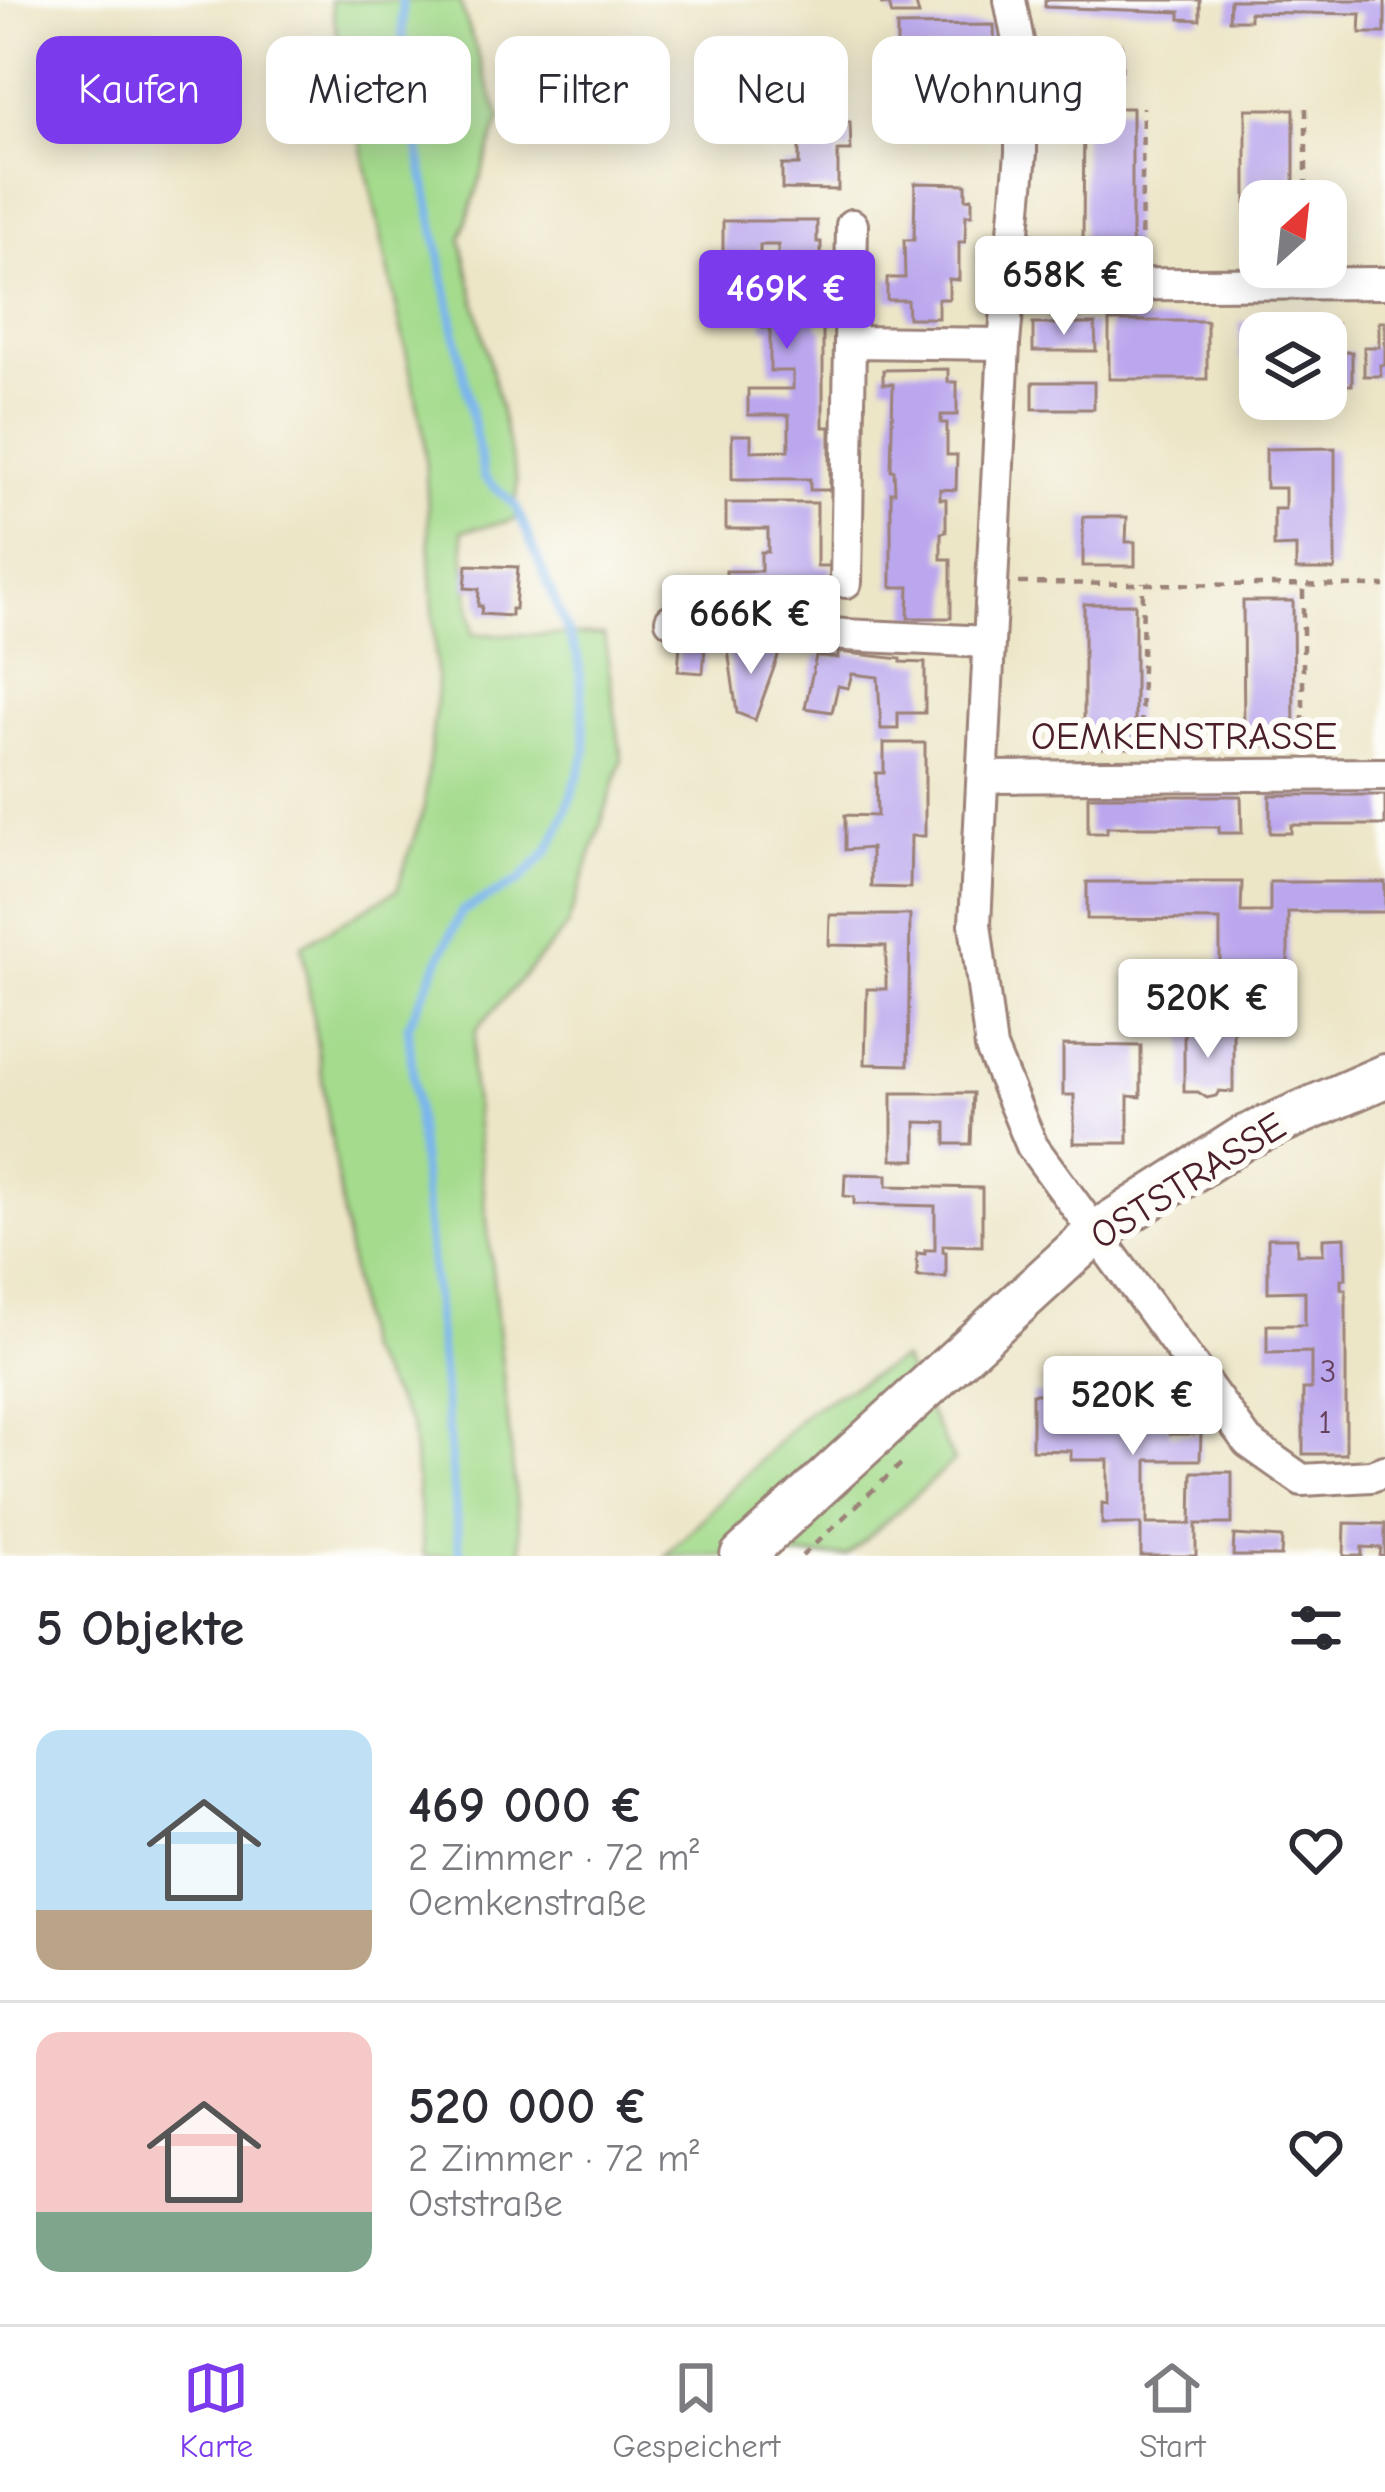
<!DOCTYPE html>
<html lang="de">
<meta charset="utf-8">
<style>
:root{--surface:#fff;--page:#f2f2f3;--text:#2b2b33;--muted:#7c7c81;--line:#e1e1e2;--accent:#7c3aed}
body{margin:0;font-family:"Comic Neue",sans-serif;background:var(--page);color:var(--text);height:100vh;display:flex;flex-direction:column;font-size:45px;white-space:nowrap}
*{box-sizing:border-box;margin:0}
p{font-size:39px;color:var(--muted)}
.icon{flex:none;width:66px;height:66px;fill:none;stroke:currentColor;stroke-width:2;stroke-linecap:round;stroke-linejoin:round}
.map{position:relative;height:1556px;overflow:hidden}
.sheet{display:flex;flex-direction:column;background:var(--surface);flex:1}
.sheet>*{flex:none}
.hud{position:absolute;left:36px;top:36px;width:1314px;height:108px;display:flex;gap:24px}
.needle{width:78px;rotate:27deg}
.controls{position:absolute;left:1239px;top:180px;display:grid;gap:24px}
.controls a{display:grid;place-items:center;width:108px;height:108px;border-radius:24px;background:var(--surface);box-shadow:0 6px 30px #0003;font-size:60px}
.price{position:absolute;translate:-50% -102px;padding:0 27px;border-radius:12px;background:#fff;color:#222;font-size:39px;line-height:78px;filter:drop-shadow(0 3px 6px #0008)}
.price::after{content:'';position:absolute;left:50%;top:72px;width:36px;height:27px;margin-left:-18px;background:inherit;clip-path:polygon(0 0,100% 0,50% 100%)}
.price.current{background:var(--accent);color:#fff}
ul{padding:0;list-style:none}
li{display:flex;align-items:center;gap:36px;height:300px;padding:0 36px}
li+li{border-top:3px solid var(--line)}
li span{display:grid;place-items:center;flex:none;width:336px;height:240px;border-radius:24px;color:#555}
li>.icon{margin-inline-start:auto}
span .icon{width:144px;height:144px;fill:#fffc;stroke-width:1}
li b{font-size:51px}
h2{display:flex;justify-content:space-between;align-items:center;height:144px;padding:0 36px;font-size:51px}
.pill{padding:0 42px;border-radius:24px;background:var(--surface);box-shadow:0 6px 30px #0003;font-size:42px;line-height:108px}
.pill.current{background:var(--accent);color:#fff}
.dock{display:flex;justify-content:space-around;align-items:center;height:168px;border-top:3px solid var(--line);background:var(--surface);font-size:33px;color:var(--muted)}
.dock a{display:grid;justify-items:center;gap:6px}
.dock .current{color:var(--accent)}
.map>svg:first-child{display:block}
.green{fill:#a4db8d;stroke:#777d5c;stroke-width:3}
.lines{fill:none;stroke-linecap:round;stroke-linejoin:round}
.stream{stroke:#7bb6ec;stroke-width:9}
.building{fill:#bba7ee}
.street-casing{stroke:#9b8278;stroke-width:36}
.secondary-casing{stroke:#9b8278;stroke-width:48}
.path{stroke:#9b8278;stroke-width:4.5;stroke-dasharray:9 9;stroke-linecap:butt}
.street{stroke:#fff;stroke-width:30}
.secondary{stroke:#fff;stroke-width:42}
.labels{text-anchor:middle;dominant-baseline:central;stroke-width:12;stroke-linejoin:round;paint-order:stroke}
.number-label{font-size:33px;fill:#66415c}
.street-label{font-size:39px;fill:#4a1f2b;stroke:#fdfcf7}
</style>
<div class="map">
<svg width="1385" height="1556" viewBox="0 0 1385 1556">
<rect width="100%" height="100%" fill="#fdfcf7"/>
<filter id="ink" filterUnits="userSpaceOnUse"><feTurbulence type="fractalNoise" baseFrequency=".00833" numOctaves="2"/><feDisplacementMap in="SourceGraphic" scale="24" xChannelSelector="R" yChannelSelector="G"/><feConvolveMatrix kernelMatrix="1 2 1 2 8 2 1 2 1" color-interpolation-filters="sRGB"/></filter>
<filter id="wash" filterUnits="userSpaceOnUse"><feTurbulence type="fractalNoise" baseFrequency=".004" numOctaves="4" result="noise"/><feDisplacementMap in="SourceGraphic" scale="48" xChannelSelector="R" yChannelSelector="G"/><feGaussianBlur stdDeviation="2.7" result="paint"/><feColorMatrix in="noise" values="0 0 0 0 0 0 0 0 0 0 0 0 0 0 0 0 0 1.4 0 .05"/><feComposite in="paint" operator="in"/></filter>
<g filter="url(#wash)">
<rect width="100%" height="100%" fill="#ece5c6"/>
<g class="green">
<polygon points="330,0 459,0 500,118 461,239 517,482 515,520 462,531 473,634 604,635 622,760 567,927 476,1030 471,1068 522,1556 424,1556 411,1425 363,1349 302,945 397,890 424,807 437,689 424,435"/>
<polygon points="902,1359 954,1461 847,1556 666,1556 809,1410"/>
</g>
<g class="lines">
<polyline class="stream" points="402,0 403,71 484,477 516,506 579,660 586,752 562,823 548,851 519,881 462,911 408,1026 460,1556"/>
</g>
<g id="blocks">
<g class="building">
<polygon points="880,0 915,0 919,15 892,15 889,4 882,5"/>
<polygon points="1045,0 1200,0 1200,20 1180,19 1180,12 1045,7"/>
<polygon points="1230,0 1385,0 1385,33 1360,33 1361,14 1250,12 1250,20 1229,20"/>
<polygon points="994,25 995,67 915,67 915,52 897,52 897,26"/>
<rect x="1047" y="44" width="75" height="26"/>
<polygon points="1084,108 1132,108 1132,248 1083,248"/>
<polygon points="1246,109 1294,109 1294,201 1260,201 1260,248 1246,248"/>
<polygon points="850,122 851,151 838,151 838,190 782,189 782,165 799,165 799,141 793,141 792,123"/>
<polygon points="915,183 966,184 966,199 972,198 972,215 966,215 965,242 959,242 959,280 949,279 949,299 938,299 938,318 908,318 907,300 887,300 887,278 905,278 904,240 914,240"/>
<polygon points="723,221 817,221 817,242 821,242 821,286 817,285 817,299 823,299 823,314 818,314 818,328 823,328 823,427 830,427 830,490 810,490 810,479 732,479 732,435 751,435 751,451 789,450 789,415 748,415 748,389 793,389 793,371 770,371 770,328 763,328 763,299 757,299 757,285 778,285 778,245 760,245 760,256 748,256 748,263 723,263"/>
<rect x="1109" y="321" width="98" height="58"/>
<polygon points="1240,322 1337,324 1336,352 1352,352 1352,385 1326,385 1326,333 1260,333 1260,359 1240,359"/>
<polygon points="1379,322 1385,322 1385,365 1380,365 1381,376 1364,376 1364,347 1379,347"/>
<polygon points="1033,324 1095,324 1096,351 1033,351"/>
<polygon points="948,369 948,382 957,382 957,415 941,415 941,423 947,423 947,455 957,455 956,490 940,489 940,499 946,499 946,532 941,533 941,559 951,559 951,618 908,618 909,587 891,587 891,492 895,492 894,470 891,470 893,384 883,384 883,370"/>
<rect x="1033" y="382" width="61" height="27"/>
<polygon points="1335,448 1335,570 1296,570 1296,546 1274,547 1274,509 1285,509 1285,488 1266,488 1266,449"/>
<polygon points="726,503 817,503 817,566 831,566 831,605 804,605 804,609 789,610 789,605 753,605 753,597 726,597 726,571 761,571 761,552 768,552 768,529 726,529"/>
<polygon points="1083,517 1127,517 1126,542 1135,542 1135,566 1083,566"/>
<polygon points="467,565 518,567 515,609 511,609 511,616 481,614 482,606 478,606 479,589 465,588"/>
<polygon points="1243,601 1293,601 1294,745 1244,745"/>
<rect x="1084" y="604" width="51" height="144"/>
<polygon points="760,643 780,651 755,720 737,713 728,650 731,646 755,650"/>
<polygon points="680,644 705,645 703,673 678,671"/>
<polygon points="838,652 901,659 901,662 925,663 925,713 898,713 898,729 881,729 878,677 852,674 848,688 838,686 832,712 805,708 816,656 838,658"/>
<polygon points="884,743 925,743 925,836 911,836 910,888 871,887 871,848 845,850 845,815 877,816 876,773 884,773"/>
<polygon points="1270,795 1385,795 1385,825 1291,825 1291,833 1270,833"/>
<polygon points="1088,796 1241,796 1242,833 1219,833 1219,827 1107,827 1107,833 1088,833"/>
<polygon points="1087,882 1242,882 1241,912 1270,912 1270,882 1385,882 1385,912 1288,912 1288,976 1220,976 1220,920 1087,919"/>
<polygon points="830,915 910,915 908,1065 865,1064 867,989 886,989 886,946 829,945"/>
<polygon points="1184,1028 1233,1029 1233,1092 1219,1091 1216,1096 1207,1098 1198,1092 1184,1092"/>
<polygon points="1063,1045 1141,1046 1141,1097 1128,1096 1128,1143 1074,1143 1074,1095 1063,1095"/>
<polygon points="892,1093 973,1093 971,1144 946,1144 946,1123 916,1122 916,1160 892,1160"/>
<polygon points="845,1174 887,1175 887,1186 982,1188 982,1246 943,1245 943,1252 946,1252 946,1277 917,1277 917,1253 925,1254 925,1250 935,1250 935,1206 854,1204 854,1197 844,1196"/>
<polygon points="1345,1237 1346,1279 1341,1279 1341,1289 1346,1289 1346,1454 1303,1454 1303,1389 1311,1389 1311,1352 1267,1353 1267,1325 1305,1325 1305,1291 1268,1292 1268,1238 1297,1238 1297,1254 1323,1254 1323,1238"/>
<polygon points="1102,1380 1159,1380 1159,1397 1165,1397 1165,1405 1169,1405 1170,1434 1201,1434 1200,1460 1147,1460 1147,1524 1191,1524 1192,1472 1232,1472 1232,1524 1196,1524 1196,1556 1141,1556 1141,1524 1102,1524 1102,1503 1108,1504 1108,1460 1071,1460 1071,1451 1032,1450 1032,1394 1068,1394 1072,1404 1103,1404"/>
<polygon points="1345,1523 1385,1524 1385,1556 1380,1556 1381,1548 1362,1547 1362,1556 1344,1556"/>
<polygon points="1234,1535 1282,1538 1281,1556 1233,1556"/>
</g>
</g>
</g>
<g filter="url(#ink)">
<use href="#blocks" fill-opacity="0" stroke="#9b8278" stroke-width="3"/>
<g class="lines">
<defs>
<g id="street">
<polyline points="1010,0 1021,56 1021,153 1004,344 975,924 991,1048 1032,1146 1248,1442 1302,1480 1371,1476 1385,1471"/>
<polyline points="1010,285 1385,283"/>
<polyline points="851,342 1004,344"/>
<polyline points="846,582 852,225"/>
<polyline points="671,620 845,635 988,642"/>
<polyline points="983,777 1385,774"/>
</g>
<polyline id="secondary" points="742,1556 1095,1233 1243,1138 1385,1076"/>
</defs>
<use href="#street" class="street-casing"/>
<use href="#secondary" class="secondary-casing"/>
<g class="path">
<polyline points="1306,108 1306,201"/>
<polyline points="1141,253 1143,107"/>
<polyline points="1019,583 1385,586"/>
<polyline points="1303,743 1303,587"/>
<polyline points="1141,745 1143,582"/>
<polyline points="802,1556 901,1464 905,1456"/>
</g>
<use href="#street" class="street"/>
<use href="#secondary" class="secondary"/>
</g>
</g>
<g class="labels">
<g class="number-label">
<text x="1328" y="1371">3</text>
<text x="1325" y="1422">1</text>
</g>
<g class="street-label">
<text x="1184" y="736">OEMKENSTRASSE</text>
<text transform="translate(1188 1181) rotate(-32)">OSTSTRASSE</text>
</g>
</g>
</svg>
<div class="controls">
<a><svg class="needle" viewBox="-14 -14 28 28"><path d="M0-13l5 13h-10z" fill="#e53935"/><path d="M0 13l5-13h-10z" fill="#7c7c81"/></svg></a>
<a><svg class="icon" aria-label="layers" viewBox="0 0 24 24"><path d="M12 4l9 5-9 5-9-5zM3 14l9 5 9-5"/></svg></a>
</div>
<b class="price" style="left:1064px;top:338px">658K €</b>
<b class="price current" style="left:787px;top:352px">469K €</b>
<b class="price" style="left:751px;top:677px">666K €</b>
<b class="price" style="left:1208px;top:1061px">520K €</b>
<b class="price" style="left:1133px;top:1458px">520K €</b>
<div class="hud">
<a class="pill current">Kaufen</a>
<a class="pill">Mieten</a>
<a class="pill">Filter</a>
<a class="pill">Neu</a>
<a class="pill">Wohnung</a>
</div>
</div>
<section class="sheet">
<h2>5 Objekte<svg class="icon" aria-label="filters" viewBox="0 0 24 24"><path d="M4 7h16M4 17h16"/><circle cx="9" cy="7" r="2"/><circle cx="15" cy="17" r="2"/></svg></h2>
<ul>
<li><span style="background:linear-gradient(#bfe0f5 75%,#b9a48a 0)"><svg class="icon" aria-label="home" viewBox="0 0 24 24"><path d="M3 11l9-7 9 7M6 9v11h12V9"/></svg></span><div><b>469 000 €</b><p>2 Zimmer · 72 m²</p><p>Oemkenstraße</p></div><svg class="icon" aria-label="heart" viewBox="0 0 24 24"><path d="M12 20l-8-8c-3-5 5-10 8-4 3-6 11-1 8 4z"/></svg></li>
<li><span style="background:linear-gradient(#f6c9c9 75%,#7fa58c 0)"><svg class="icon" aria-label="home" viewBox="0 0 24 24"><path d="M3 11l9-7 9 7M6 9v11h12V9"/></svg></span><div><b>520 000 €</b><p>2 Zimmer · 72 m²</p><p>Oststraße</p></div><svg class="icon" aria-label="heart" viewBox="0 0 24 24"><path d="M12 20l-8-8c-3-5 5-10 8-4 3-6 11-1 8 4z"/></svg></li>
</ul>
</section>
<nav class="dock">
<a class="current"><svg class="icon" aria-label="map" viewBox="0 0 24 24"><path d="M3 6l6-2 6 2 6-2v14l-6 2-6-2-6 2zM9 4v14M15 6v14"/></svg>Karte</a>
<a><svg class="icon" aria-label="saved" viewBox="0 0 24 24"><path d="M7 4h10v16l-5-4-5 4z"/></svg>Gespeichert</a>
<a><svg class="icon" aria-label="home" viewBox="0 0 24 24"><path d="M3 11l9-7 9 7M6 9v11h12V9"/></svg>Start</a>
</nav>
